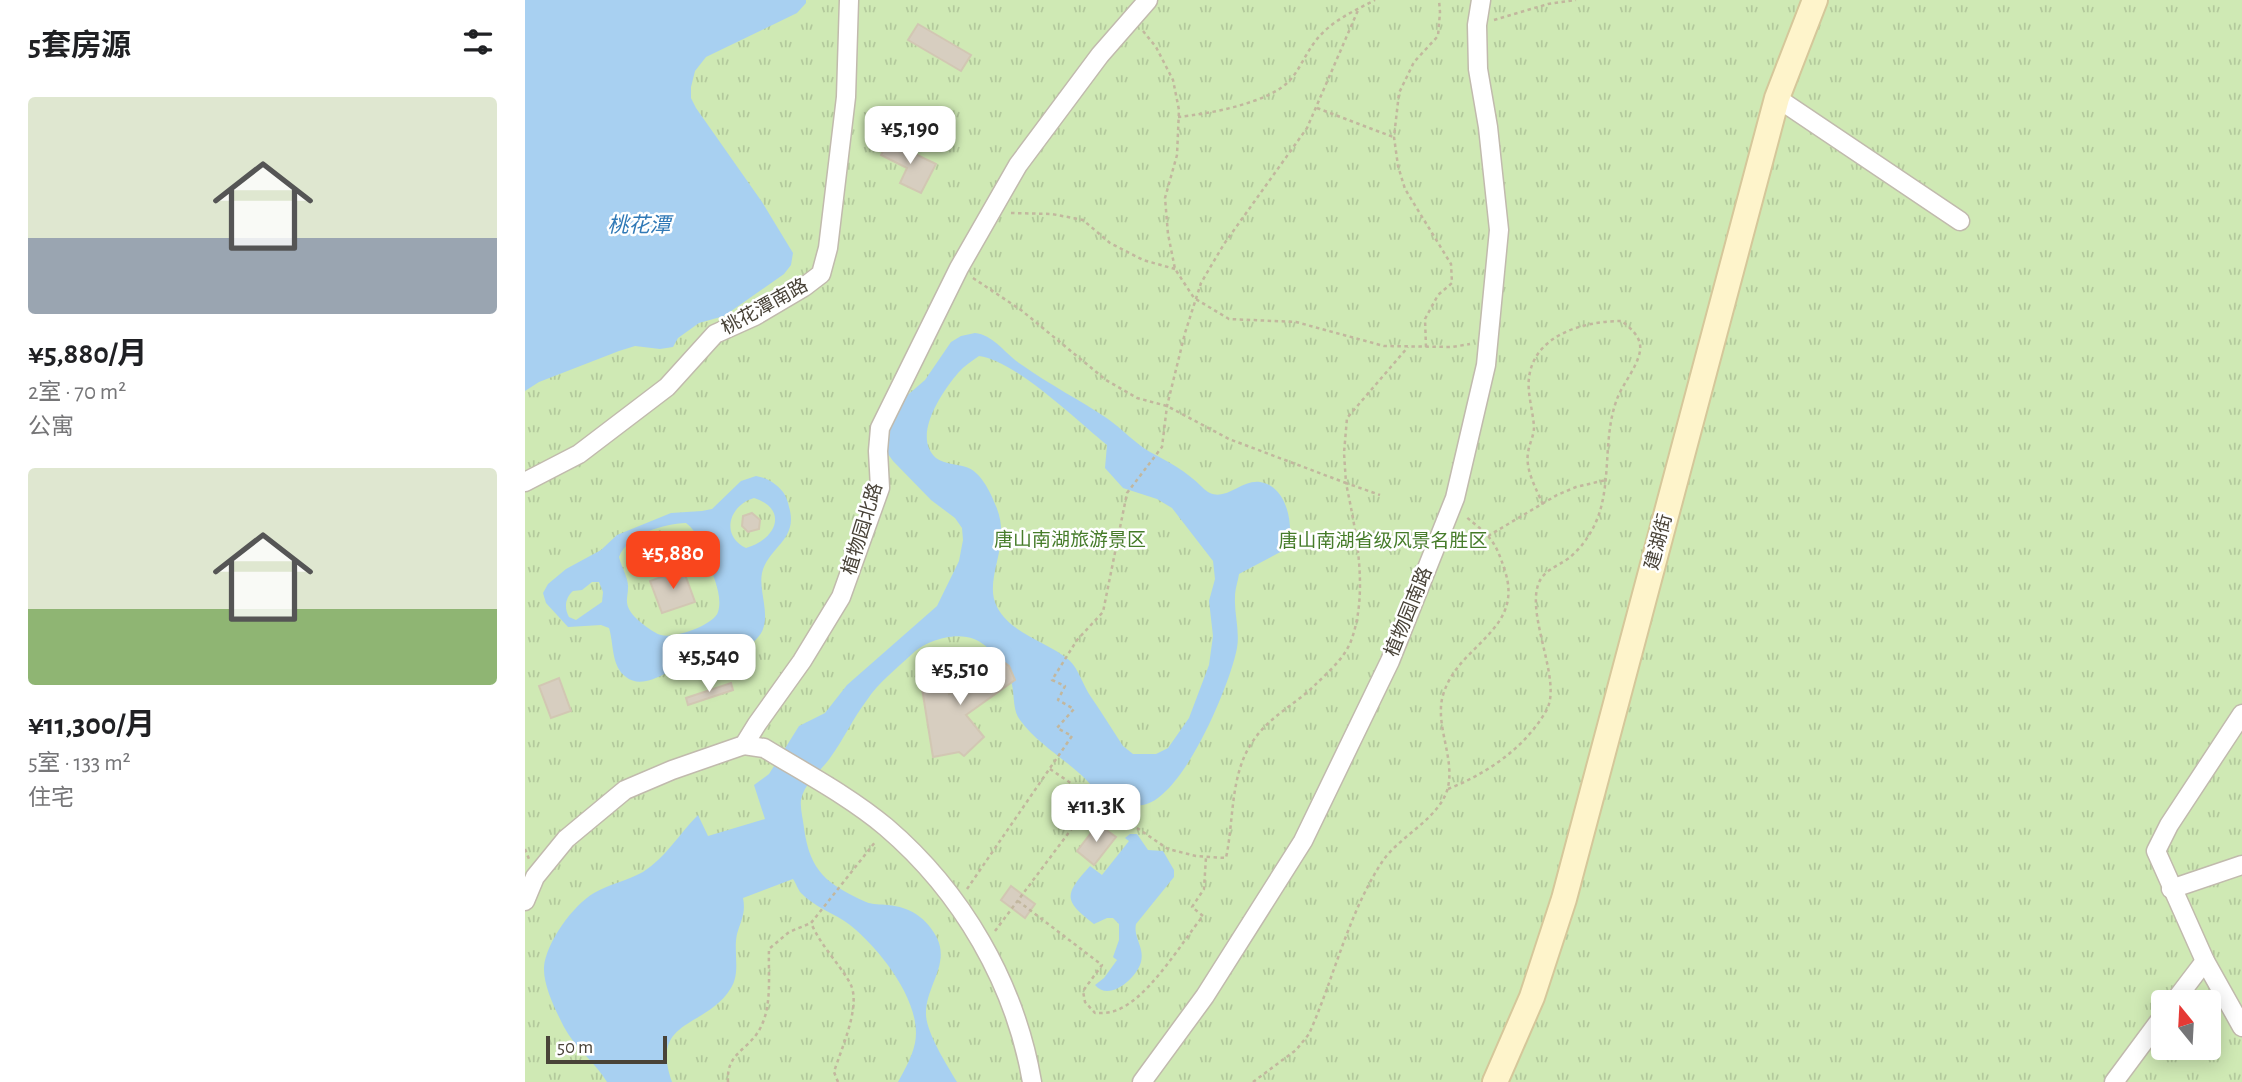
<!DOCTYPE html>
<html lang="zh">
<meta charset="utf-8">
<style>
:root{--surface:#fff;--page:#f6f6f6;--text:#202124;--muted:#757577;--accent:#f9461d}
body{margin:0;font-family:"Alegreya Sans","Noto Sans SC",sans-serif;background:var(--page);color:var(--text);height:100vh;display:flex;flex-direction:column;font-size:26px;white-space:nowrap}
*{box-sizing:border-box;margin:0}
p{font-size:23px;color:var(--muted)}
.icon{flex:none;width:38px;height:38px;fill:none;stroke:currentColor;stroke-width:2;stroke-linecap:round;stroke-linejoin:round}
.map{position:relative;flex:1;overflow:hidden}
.details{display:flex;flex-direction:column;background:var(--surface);width:525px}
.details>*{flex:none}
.needle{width:46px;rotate:342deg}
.buttons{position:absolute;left:1626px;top:990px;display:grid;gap:14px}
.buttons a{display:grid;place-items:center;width:70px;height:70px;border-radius:7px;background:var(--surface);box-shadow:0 4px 18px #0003;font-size:35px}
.scale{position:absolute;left:21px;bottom:18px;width:121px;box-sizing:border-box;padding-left:7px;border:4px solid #494338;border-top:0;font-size:19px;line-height:24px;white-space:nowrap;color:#494338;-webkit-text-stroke:5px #fff;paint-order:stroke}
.price{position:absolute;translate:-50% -60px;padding:0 16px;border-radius:14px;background:#fff;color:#222;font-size:23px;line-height:46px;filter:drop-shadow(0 2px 4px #0008)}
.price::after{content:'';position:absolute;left:50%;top:42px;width:21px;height:16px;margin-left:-10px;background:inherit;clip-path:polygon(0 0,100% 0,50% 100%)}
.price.on{background:var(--accent);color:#fff}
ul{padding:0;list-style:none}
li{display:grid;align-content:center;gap:14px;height:371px;padding:0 28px}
li span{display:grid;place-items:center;height:217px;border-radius:7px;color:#555}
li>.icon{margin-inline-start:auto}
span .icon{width:126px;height:126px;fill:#fffc;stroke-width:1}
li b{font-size:30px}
h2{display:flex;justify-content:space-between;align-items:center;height:84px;padding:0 28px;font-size:30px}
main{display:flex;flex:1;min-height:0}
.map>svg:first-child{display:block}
.park{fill:url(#park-tufts);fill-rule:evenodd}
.water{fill:#a8d0f1;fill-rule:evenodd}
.building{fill:#d7cec0;stroke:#d2c7b3;stroke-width:2}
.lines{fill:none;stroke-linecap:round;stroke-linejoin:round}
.street-casing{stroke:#c1baad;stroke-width:21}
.secondary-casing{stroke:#d5c79a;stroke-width:28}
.path{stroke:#c2b79e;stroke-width:2.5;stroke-dasharray:3.5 3.5;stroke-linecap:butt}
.street{stroke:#fff;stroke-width:18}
.secondary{stroke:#fef4cb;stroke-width:24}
.labels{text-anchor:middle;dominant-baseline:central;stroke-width:5;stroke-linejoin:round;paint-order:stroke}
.street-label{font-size:19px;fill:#494338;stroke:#fff}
.park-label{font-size:19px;fill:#467c2a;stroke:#fff}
.water-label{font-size:21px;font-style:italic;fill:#3079b6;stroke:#fff}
</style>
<main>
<section class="details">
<h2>5套房源<svg class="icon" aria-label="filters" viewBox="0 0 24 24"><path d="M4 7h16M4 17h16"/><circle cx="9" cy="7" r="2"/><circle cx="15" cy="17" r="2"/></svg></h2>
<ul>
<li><span style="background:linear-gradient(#dfe7d0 65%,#9aa5b1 0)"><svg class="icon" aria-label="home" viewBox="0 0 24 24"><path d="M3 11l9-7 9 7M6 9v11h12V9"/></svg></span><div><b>¥5,880/月</b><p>2室 · 70 m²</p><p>公寓</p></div></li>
<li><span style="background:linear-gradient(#dfe7d0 65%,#8fb573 0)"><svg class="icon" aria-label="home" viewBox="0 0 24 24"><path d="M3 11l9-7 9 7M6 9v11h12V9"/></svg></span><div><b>¥11,300/月</b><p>5室 · 133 m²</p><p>住宅</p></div></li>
</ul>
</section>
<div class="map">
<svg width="1717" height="1082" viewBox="0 0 1717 1082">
<defs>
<pattern id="park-tufts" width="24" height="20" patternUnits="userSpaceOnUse" patternTransform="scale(1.75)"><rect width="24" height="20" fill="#cfe9b4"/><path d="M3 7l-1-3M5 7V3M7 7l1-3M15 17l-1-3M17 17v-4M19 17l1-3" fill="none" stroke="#b3c99c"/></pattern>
</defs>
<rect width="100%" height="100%" fill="#f5f2ea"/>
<path class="park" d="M 0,0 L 1717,0 L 1717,1082 L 0,1082 ZM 1638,1003 L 1684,1003 L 1684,1048 L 1638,1048 Z"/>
<g class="water">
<polygon points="0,0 281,0 281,3 272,13 181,57 170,71 166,87 166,98 171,108 237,202 268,253 266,265 259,274 199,316 174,323 153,338 148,347 135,349 110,346 94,351 14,382 0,391"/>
<path d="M 450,333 C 469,335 481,355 497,365 C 525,385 555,400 583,419 C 597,429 610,443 625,452 C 644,462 661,471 677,487 C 697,508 714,479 735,482 C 763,486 769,527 763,548 L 714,574 C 713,581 710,589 710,597 C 709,613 715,631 712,648 C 705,685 658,798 618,805 C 605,807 586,799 575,792 C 567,787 561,779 554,773 C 535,756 510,741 495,720 C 487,710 490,693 486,681 C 481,665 464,645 449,639 C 430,631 399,641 386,655 C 371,669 353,683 342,700 C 328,718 319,739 305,758 C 296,771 279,783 276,800 C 275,808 278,819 279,828 C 285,872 302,884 341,902 C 348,905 355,904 363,905 C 385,907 402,918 412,938 C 425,965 400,987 401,1015 C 402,1034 422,1065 432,1082 L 373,1082 C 380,1069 387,1057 390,1043 C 398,1003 355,949 325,925 C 311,914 289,907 276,893 C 273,890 271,883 268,879 L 218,898 C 221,913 216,920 212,934 C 208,952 216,972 206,988 C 181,1029 124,1018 147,1082 L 82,1082 C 70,1062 50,1048 39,1027 C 31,1011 18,986 19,967 C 21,943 48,905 69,893 C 84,884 102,881 118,872 C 141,857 154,834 173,815 L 183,836 L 240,819 L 229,785 L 244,774 L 274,726 L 300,713 L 322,685 L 412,606 L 434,561 L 438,540 L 437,528 L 430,518 L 406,500 L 368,461 L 358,447 L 358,425 L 378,399 L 400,380 L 426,342 L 436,336 ZM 454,356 C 491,361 551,420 582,445 L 580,468 L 598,488 L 632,499 L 647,508 L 688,561 L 690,579 L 684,601 L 688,636 L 684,665 L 664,718 L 643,748 L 631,754 L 608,754 L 598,746 C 587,729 577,713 566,697 C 558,686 554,669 544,660 C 522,641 487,635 472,607 C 457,578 489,544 470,504 C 465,491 455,471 441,467 C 432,464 419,464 411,458 C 386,436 418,391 433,373 C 439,366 447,361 454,356 Z"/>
<path d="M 231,476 C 242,478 251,483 258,492 C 261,496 263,502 264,507 C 274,540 243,547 237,573 C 233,592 248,619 234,636 C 216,659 191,654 166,661 C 147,667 120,692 101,677 C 86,666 89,644 84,628 L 76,625 L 43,627 L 21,603 L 18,593 L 23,584 L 41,569 L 76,550 L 92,535 L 146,513 L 177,511 L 187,509 L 216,481 ZM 229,498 C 265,510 250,540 221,548 C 195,536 204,505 229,498 ZM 161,523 C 173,532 176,546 182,560 C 188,575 198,596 193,612 C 189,625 149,639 136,635 C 128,633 107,617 104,609 C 100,601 103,596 103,588 C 104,579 96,566 94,557 C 103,534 138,524 161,523 ZM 67,582 L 74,582 L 78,592 L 77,602 L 51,620 L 44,617 C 39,608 40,598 48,591 L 57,590 Z"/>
<path d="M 605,834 L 612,834 L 623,850 L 638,851 L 649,870 L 649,877 L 611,924 C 608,937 620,948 616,962 C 611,979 584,1002 570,985 L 579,978 L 592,960 L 588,957 L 594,940 L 594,924 L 588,918 L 582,918 L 569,924 C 538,900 539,895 565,866 L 577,875 L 604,841 L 600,838 Z"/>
</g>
<g class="building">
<polygon points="393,24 446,55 436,71 383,40"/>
<polygon points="363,141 411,164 396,193 375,183 382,168 356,155"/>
<polygon points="227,513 235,520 234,529 223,532 217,526 218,516"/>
<polygon points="158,569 170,602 137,613 125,581"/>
<polygon points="473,658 484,666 490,680 441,715 459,737 439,756 434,752 408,757 395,676 419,672 424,694"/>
<polygon points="34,678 46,711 26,718 14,686"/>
<polygon points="206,683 208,690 163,705 161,698"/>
<polygon points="573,824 591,837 569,865 552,851"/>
<polygon points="486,886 510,904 500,918 476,900"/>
</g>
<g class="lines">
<defs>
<g id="street">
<polyline points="1252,98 1435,221"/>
<polyline points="0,482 54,454 142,387 190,334 230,316 279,287 296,274 303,248 321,97 324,0"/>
<polyline points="1717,714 1644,825 1631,851 1680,961 1717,1027"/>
<path d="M 219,745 L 239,748 C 280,773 324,796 361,827 C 437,892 490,983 507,1082"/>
<polyline points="1646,889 1717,865"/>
<polyline points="0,901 10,877 41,839 100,790 147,770 219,745 232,724 277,661 316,597 355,488 353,451 355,428 434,268 493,165 575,55 623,0"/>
<polyline points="1648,1003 1680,961"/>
<polyline points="617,1082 680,996 778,841 865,661 930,498 961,365 974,230 963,127 953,69 952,25 956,0"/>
<polyline points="1589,1082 1638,1016"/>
</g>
<polyline id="secondary" points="970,1082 1007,997 1039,899 1252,98 1290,0"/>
</defs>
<use href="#street" class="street-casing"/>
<use href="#secondary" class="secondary-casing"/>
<g class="path">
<polyline points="969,20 1023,4 1051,0"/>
<polyline points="618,31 631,47 648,80 654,110 652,155 640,198 643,234 650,269 669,298 704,319 771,322 859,346 927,347 945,344"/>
<polyline points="792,108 868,137"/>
<path d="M 653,117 C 683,114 745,103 765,80 C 775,69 780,55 789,43 C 804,22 827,12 850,0"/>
<polyline points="486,213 527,214 558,220 585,243 618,260 650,269"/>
<polyline points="448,278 496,310 581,380 612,398 642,406 704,439 821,483 819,453 822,418 883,347"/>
<polyline points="901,347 900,319 913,295 927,283 926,264 880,189 873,166 869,137 874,93 889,62 913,36 915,12 914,0"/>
<polyline points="963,536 1032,495 1051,487 1081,480"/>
<path d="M 525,769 L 643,849 L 671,856 L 701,858 C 709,820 705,777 726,744 C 743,717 767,707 789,686 C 802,673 819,659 826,641 C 844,592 831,532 821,483 L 855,495"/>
<path d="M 923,789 C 961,774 1000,748 1021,711 C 1038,683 1002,619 1013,585 C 1018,570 1032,567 1044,558 C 1050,553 1058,545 1062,538 C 1091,497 1075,444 1092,399 C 1098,383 1112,368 1115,351 C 1117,337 1106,329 1097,321 C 1060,321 1009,334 1004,378 C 1002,393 1008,411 1009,427 C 1009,436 1004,444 1003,453 C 1000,470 1012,490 1018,505"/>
<polyline points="0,849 4,859"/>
<polyline points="442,889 547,736 532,728 549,709 533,700 540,686 527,680 552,640 578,612 602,493 637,447 642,406 660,333 676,283 699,244 782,128 834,8"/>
<path d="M 493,901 L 577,965 L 558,991 L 560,1002 L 570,1013 C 575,1013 581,1013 586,1012 C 621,1004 656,943 678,916 L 667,907 L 679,889 L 681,857"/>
<polyline points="470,931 569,799"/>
<path d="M 203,1082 C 201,1054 221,1051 233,1032 C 248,1009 243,975 244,949 L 264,932 L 286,923"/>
<path d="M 313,1082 L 309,1072 C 316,1049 337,1005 325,983 C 313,962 296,946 286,923 L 351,841"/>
<path d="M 728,1082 L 771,1050 L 784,1034 C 809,978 823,914 857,862 C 874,836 916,818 923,787 C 930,756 908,722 919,692 C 935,644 999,630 980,571 C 970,540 966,537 940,516"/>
</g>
<use href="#street" class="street"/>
<use href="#secondary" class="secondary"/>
</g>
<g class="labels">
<g class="street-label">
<text transform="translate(240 307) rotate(-29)">桃花潭南路</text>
<text transform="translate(338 529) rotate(-73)">植物园北路</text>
<text transform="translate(1134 542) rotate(-75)">建湖街</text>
<text transform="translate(884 612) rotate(-68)">植物园南路</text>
</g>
<g class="park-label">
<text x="545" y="540">唐山南湖旅游景区</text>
<text x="858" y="541">唐山南湖省级风景名胜区</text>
</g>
<g class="water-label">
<text x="114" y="225">桃花潭</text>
</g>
</g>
</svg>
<div class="buttons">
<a><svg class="needle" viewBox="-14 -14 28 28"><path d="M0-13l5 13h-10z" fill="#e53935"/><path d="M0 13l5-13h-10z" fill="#757577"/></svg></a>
</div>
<div class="scale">50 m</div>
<b class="price" style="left:385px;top:166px">¥5,190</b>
<b class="price on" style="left:148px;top:591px">¥5,880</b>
<b class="price" style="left:184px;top:694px">¥5,540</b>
<b class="price" style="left:435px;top:707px">¥5,510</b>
<b class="price" style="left:571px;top:844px">¥11.3K</b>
</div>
</main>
